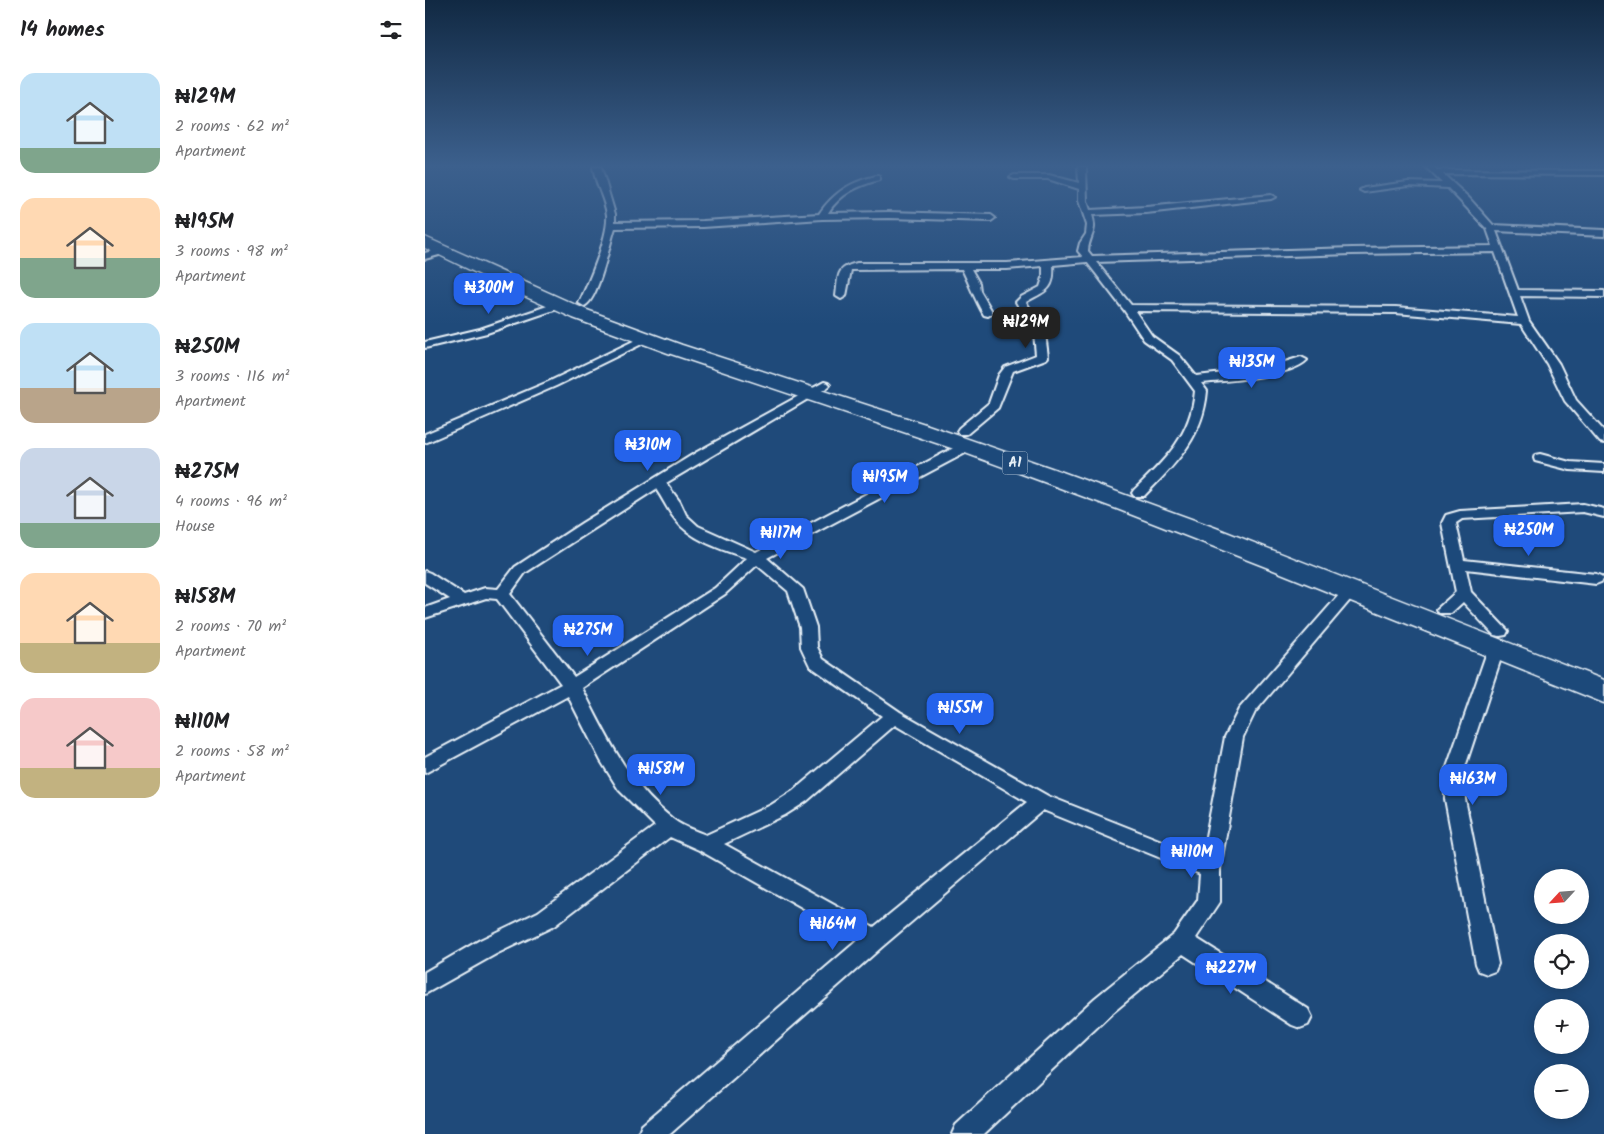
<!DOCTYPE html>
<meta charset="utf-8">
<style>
:root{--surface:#fff;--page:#f6f6f6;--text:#202124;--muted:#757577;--accent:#2563eb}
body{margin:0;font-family:Kalam,sans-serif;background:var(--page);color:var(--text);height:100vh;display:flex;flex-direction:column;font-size:19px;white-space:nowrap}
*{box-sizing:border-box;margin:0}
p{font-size:16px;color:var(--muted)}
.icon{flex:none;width:28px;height:28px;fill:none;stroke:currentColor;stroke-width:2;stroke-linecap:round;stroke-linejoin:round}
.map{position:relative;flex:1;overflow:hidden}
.details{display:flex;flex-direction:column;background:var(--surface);width:425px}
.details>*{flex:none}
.needle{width:32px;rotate:244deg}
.controls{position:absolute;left:1109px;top:869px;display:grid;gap:10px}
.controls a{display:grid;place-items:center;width:55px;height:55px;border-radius:50%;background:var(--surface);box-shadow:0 2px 12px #0003;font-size:25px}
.price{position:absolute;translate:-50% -42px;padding:0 11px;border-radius:10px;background:var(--accent);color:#fff;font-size:16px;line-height:32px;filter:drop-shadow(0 1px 2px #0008)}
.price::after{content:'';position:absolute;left:50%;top:30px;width:15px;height:11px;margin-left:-8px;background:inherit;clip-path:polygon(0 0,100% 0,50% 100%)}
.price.current{background:#222;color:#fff}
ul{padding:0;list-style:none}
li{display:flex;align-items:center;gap:15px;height:125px;padding:0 20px}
li span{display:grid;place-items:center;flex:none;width:140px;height:100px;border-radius:15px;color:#555}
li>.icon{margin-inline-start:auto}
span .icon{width:60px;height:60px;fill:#fffc;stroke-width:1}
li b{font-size:21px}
h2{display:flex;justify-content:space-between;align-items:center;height:60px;padding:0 20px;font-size:21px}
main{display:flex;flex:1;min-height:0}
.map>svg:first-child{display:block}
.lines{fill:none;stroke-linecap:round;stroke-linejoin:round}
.street-casing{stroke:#e8f1f8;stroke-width:4}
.highway-casing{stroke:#e8f1f8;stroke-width:3}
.street{fill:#1f4a7a;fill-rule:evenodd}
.highway{fill:#1f4a7a;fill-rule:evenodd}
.labels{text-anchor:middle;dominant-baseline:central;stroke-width:4.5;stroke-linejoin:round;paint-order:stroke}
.shield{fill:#1f4a7a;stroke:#acbfd2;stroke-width:1}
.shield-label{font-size:14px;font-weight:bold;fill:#e8f1f8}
</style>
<main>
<section class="details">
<h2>14 homes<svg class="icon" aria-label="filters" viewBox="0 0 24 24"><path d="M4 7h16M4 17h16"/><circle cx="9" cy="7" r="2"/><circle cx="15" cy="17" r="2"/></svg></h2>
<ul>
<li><span style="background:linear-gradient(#bfe0f5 75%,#7fa58c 0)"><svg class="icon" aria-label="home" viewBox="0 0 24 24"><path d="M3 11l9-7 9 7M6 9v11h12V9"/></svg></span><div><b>₦129M</b><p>2 rooms · 62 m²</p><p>Apartment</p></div></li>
<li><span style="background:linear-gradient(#ffd9b3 60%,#7fa58c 0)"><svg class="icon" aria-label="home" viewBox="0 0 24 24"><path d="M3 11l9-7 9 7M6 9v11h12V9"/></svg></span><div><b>₦195M</b><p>3 rooms · 98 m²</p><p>Apartment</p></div></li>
<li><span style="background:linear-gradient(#bfe0f5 65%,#b9a48a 0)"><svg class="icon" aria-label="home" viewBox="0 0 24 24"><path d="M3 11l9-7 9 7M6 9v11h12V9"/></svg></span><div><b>₦250M</b><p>3 rooms · 116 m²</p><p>Apartment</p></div></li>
<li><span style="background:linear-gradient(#c9d6e8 75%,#7fa58c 0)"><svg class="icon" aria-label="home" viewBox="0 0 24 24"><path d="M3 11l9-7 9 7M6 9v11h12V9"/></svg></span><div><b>₦275M</b><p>4 rooms · 96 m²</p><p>House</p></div></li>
<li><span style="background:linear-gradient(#ffd9b3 70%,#c2b280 0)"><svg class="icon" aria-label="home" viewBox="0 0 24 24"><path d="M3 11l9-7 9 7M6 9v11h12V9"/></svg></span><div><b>₦158M</b><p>2 rooms · 70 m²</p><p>Apartment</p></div></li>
<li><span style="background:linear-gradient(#f6c9c9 70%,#c2b280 0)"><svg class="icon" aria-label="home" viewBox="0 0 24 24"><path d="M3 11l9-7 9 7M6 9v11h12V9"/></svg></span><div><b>₦110M</b><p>2 rooms · 58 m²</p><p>Apartment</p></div></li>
</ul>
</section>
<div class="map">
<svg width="1179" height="1134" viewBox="0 0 1179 1134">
<rect width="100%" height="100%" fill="#1f4a7a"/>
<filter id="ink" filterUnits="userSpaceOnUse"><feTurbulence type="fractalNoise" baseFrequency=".02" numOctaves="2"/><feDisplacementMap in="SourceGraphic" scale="10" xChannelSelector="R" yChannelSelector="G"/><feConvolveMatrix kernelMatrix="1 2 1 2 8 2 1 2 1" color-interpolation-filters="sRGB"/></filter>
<g filter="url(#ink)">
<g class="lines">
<defs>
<g id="street">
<path d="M 168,167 L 176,167 L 190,214 L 190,222 L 278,221 L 394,214 C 409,192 426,182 451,176 L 454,176 L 454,180 C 432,186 415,194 403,213 L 464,212 L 566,215 L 570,218 L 566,221 L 464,218 L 397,219 L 278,227 L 190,228 C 185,242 173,302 159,306 L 154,303 C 163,284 184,236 182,215 C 180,199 170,184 168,167 Z"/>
<path d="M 653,167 L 661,167 L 662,201 L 665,210 L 721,207 L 846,195 L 850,197 L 846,199 L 721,213 L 667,215 C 673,233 664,235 663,251 L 667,256 L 927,248 L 1068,246 L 1062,229 L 1023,188 L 983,186 L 939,192 L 935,190 L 939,188 L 983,182 L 1017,183 L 1001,167 L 1009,167 L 1012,170 L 1179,171 L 1179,175 L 1018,174 L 1044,198 L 1068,225 L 1179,230 L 1179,236 L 1071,231 L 1093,290 L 1179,291 L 1179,297 L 1095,296 L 1104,321 L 1134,364 L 1151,400 L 1179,431 L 1179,443 L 1175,442 L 1140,401 L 1122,364 L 1096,324 L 971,313 L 710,311 L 727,336 L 755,356 L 771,376 L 837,369 L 876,357 L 882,360 C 866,377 800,381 776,383 L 782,391 C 778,438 750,464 719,496 L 709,496 L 707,493 L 709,490 C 740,460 766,436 770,391 L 747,360 L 719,340 L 699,310 L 662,262 L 628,265 C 630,291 620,291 601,302 L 620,333 L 623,357 L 621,359 L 588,371 L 573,408 L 542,434 L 534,434 L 532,431 L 534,428 L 564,403 L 574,375 L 580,367 L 611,355 L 609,333 L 591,302 L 596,297 L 615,287 L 618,278 L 618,266 L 582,269 L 546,269 L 554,283 L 555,291 L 568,313 L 563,316 L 559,315 C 550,300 545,285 537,269 L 426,270 L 421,296 L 416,299 L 411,296 C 414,276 410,268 432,263 L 582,263 L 658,257 L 653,251 L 655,243 L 661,234 L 662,225 L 654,201 L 654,189 L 623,179 L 589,179 L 585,177 L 589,175 L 624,175 L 654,183 ZM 1070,252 L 1093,317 L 971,307 L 706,305 L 671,262 L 927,254 Z"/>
<polygon points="18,248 21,249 21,253 0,259 0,253"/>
<polygon points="134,302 139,305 138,307 62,333 0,348 0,342 55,329"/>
<polygon points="221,335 226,338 225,340 131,386 0,443 0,434 123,382"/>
<path d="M 399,382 L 403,383 L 405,385 L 403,387 L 241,483 L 255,502 L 261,515 L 273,526 L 331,552 L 538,443 L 548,443 L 549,446 L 548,449 L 342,558 L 378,589 L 391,627 L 392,647 L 398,659 L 475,712 L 623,796 L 777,857 L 800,737 L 814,709 L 921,587 L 931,587 L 934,590 L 931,593 L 830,712 L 818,737 L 795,869 L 795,902 L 771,938 L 883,1009 L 887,1017 L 883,1025 L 875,1028 L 867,1025 L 758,954 L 686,1014 L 559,1134 L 527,1134 L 531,1125 L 670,998 L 749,934 L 773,900 L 775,874 L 618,810 L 458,946 L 245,1134 L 213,1134 L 217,1125 L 433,940 L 274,850 L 245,837 L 129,926 L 71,954 L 0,994 L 0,972 L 55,940 L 113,912 L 230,826 L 194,790 L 176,761 L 143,696 L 0,773 L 0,757 L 136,684 L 72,599 L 61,598 L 0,618 L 0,608 L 25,599 L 0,583 L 0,571 L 5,573 L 39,595 L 60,588 L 73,589 L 90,567 L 157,523 L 272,452 ZM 231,489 C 238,499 243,511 250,519 C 265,540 298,550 322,558 L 290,588 L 149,677 L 85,594 L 100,573 ZM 332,565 L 363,591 L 375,627 L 376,647 L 385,666 L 457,716 L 368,791 L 346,805 L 281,835 C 271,831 258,827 249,820 C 204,786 182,737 157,688 L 300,594 ZM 470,725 L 602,802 L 449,927 L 299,844 L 360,815 L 382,801 Z"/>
<polygon points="1115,454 1145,462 1179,464 1179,472 1145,470 1110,461 1109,458 1110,455"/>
<polygon points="1158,504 1179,509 1179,517 1158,512 1037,519 1031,523 1039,560 1171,574 1176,576 1179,579 1176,582 1171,584 1041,569 1046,592 1083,631 1081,635 1075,636 1069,635 1038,602 1026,613 1014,613 1012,609 1031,592 1017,523 1021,515 1035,511"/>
<polygon points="1071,644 1077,645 1079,649 1038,773 1040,799 1073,964 1070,971 1062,974 1054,971 1051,964 1020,799 1020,773 1063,649 1065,645"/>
</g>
<polygon id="highway" points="0,237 162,310 257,345 500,424 629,469 791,528 1179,680 1179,703 851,571 692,509 532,450 243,353 148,318 90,292 0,248"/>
</defs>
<use href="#street" class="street-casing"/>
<use href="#highway" class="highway-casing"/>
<use href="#street" class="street"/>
<use href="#highway" class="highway"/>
</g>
</g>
<linearGradient id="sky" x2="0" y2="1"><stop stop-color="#112943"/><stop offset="0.51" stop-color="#3c608d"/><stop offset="1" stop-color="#3c608d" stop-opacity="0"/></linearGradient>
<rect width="1179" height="325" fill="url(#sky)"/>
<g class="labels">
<rect class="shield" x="577.5" y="451.5" width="25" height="23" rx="4"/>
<g class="shield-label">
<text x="590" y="463">A1</text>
</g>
</g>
</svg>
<div class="controls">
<a><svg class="needle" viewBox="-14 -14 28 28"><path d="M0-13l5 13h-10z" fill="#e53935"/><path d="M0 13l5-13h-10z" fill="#757577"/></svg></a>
<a><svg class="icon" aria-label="locate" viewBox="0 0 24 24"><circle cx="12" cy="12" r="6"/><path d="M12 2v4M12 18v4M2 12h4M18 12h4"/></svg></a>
<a>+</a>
<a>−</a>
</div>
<b class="price" style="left:64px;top:315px">₦300M</b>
<b class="price current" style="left:601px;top:349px">₦129M</b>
<b class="price" style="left:827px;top:389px">₦135M</b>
<b class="price" style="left:223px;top:472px">₦310M</b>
<b class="price" style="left:460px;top:504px">₦195M</b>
<b class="price" style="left:1104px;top:557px">₦250M</b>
<b class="price" style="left:356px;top:560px">₦117M</b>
<b class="price" style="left:163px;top:657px">₦275M</b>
<b class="price" style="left:535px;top:735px">₦155M</b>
<b class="price" style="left:236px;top:796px">₦158M</b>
<b class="price" style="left:1048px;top:806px">₦163M</b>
<b class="price" style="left:767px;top:879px">₦110M</b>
<b class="price" style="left:408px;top:951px">₦164M</b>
<b class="price" style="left:806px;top:995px">₦227M</b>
</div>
</main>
